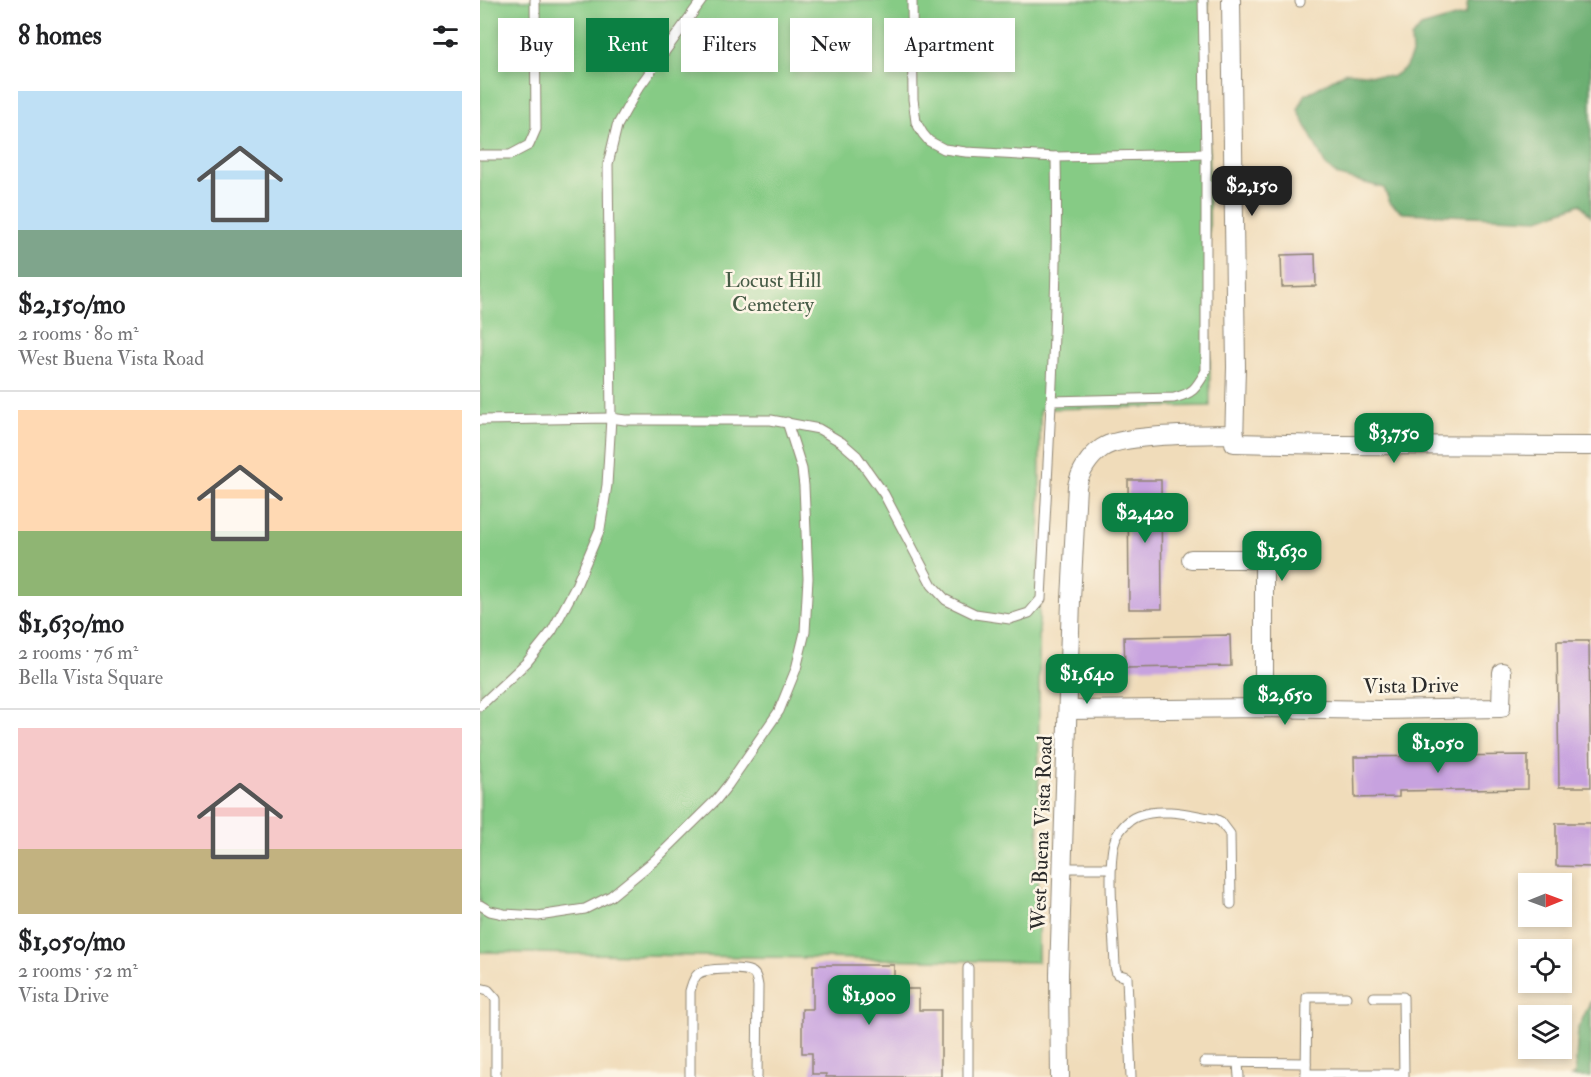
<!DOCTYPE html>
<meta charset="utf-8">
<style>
:root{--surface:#fff;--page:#f6f6f6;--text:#202124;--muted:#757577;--line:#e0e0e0;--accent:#0b8043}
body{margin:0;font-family:"IM FELL Double Pica",serif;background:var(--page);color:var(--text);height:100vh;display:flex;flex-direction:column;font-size:22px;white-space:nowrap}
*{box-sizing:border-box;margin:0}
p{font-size:20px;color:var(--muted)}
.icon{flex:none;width:33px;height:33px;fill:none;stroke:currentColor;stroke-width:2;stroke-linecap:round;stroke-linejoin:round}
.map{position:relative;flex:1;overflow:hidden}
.drawer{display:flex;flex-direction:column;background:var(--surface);width:480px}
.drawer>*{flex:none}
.banner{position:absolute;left:18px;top:18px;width:570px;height:54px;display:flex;gap:12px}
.needle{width:39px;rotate:89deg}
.fabs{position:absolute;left:1038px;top:873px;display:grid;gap:12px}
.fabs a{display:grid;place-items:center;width:54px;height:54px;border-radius:0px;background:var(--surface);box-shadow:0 3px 9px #0003;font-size:30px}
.price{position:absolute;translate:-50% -51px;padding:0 14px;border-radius:12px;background:var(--accent);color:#fff;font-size:20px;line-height:39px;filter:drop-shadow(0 2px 3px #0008)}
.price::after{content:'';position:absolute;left:50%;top:36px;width:18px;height:14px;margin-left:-9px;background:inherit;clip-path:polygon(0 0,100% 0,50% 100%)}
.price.selected{background:#222;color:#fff}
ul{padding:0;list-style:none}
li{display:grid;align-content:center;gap:12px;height:318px;padding:0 18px}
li+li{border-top:2px solid var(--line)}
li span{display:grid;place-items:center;height:186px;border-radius:0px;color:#555}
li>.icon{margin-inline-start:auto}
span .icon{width:108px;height:108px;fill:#fffc;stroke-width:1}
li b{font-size:26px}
h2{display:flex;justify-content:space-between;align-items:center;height:72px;padding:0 18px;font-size:26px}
.chip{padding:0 21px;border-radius:0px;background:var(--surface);box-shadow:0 3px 9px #0003;font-size:21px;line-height:54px}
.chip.selected{background:var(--accent);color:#fff}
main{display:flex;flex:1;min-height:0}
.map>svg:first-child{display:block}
.green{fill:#86cb85;stroke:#587b58;stroke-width:1.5}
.forest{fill:#6caf72;stroke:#4c6d4e;stroke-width:1.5}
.building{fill:#c7a2df}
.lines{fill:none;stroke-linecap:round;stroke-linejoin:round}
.lane-casing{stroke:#8e8472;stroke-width:11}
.street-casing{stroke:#8e8472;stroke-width:20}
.lane{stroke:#fff;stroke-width:9}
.street{stroke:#fff;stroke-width:18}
.labels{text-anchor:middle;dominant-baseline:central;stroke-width:5;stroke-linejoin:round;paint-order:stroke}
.park-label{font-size:21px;fill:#465b46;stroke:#fcf5e5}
.street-label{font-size:21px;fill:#2b2b2b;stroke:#fcf5e5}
</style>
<main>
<section class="drawer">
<h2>8 homes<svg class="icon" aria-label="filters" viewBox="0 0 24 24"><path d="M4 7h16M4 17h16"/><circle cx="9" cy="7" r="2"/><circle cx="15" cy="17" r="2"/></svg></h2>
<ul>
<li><span style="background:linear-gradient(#bfe0f5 75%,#7fa58c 0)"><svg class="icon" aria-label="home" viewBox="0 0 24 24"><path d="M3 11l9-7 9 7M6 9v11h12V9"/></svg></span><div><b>$2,150/mo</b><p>2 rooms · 80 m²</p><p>West Buena Vista Road</p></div></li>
<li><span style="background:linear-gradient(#ffd9b3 65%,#8fb573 0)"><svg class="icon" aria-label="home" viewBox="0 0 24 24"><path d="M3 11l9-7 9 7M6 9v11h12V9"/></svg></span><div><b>$1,630/mo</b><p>2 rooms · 76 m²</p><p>Bella Vista Square</p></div></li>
<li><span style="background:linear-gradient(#f6c9c9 65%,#c2b280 0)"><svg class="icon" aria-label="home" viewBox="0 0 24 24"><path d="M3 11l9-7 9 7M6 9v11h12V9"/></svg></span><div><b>$1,050/mo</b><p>2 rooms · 52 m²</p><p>Vista Drive</p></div></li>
</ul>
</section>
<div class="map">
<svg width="1111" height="1077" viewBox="0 0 1111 1077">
<rect width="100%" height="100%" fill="#fcf5e5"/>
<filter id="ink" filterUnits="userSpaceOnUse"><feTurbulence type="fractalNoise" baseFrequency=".0167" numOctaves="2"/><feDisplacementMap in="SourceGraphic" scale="12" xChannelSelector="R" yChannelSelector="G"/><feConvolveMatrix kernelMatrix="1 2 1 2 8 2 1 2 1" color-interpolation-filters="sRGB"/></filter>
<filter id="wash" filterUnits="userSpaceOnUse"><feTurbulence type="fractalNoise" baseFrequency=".008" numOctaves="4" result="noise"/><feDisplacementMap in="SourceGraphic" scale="24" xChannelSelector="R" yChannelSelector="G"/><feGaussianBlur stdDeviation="1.35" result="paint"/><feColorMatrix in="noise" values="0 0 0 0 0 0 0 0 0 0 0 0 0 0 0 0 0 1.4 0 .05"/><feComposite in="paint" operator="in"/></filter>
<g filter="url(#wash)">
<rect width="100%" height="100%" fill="#f0dcba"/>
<polygon class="green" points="0,0 728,0 730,406 560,409 558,962 0,952"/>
<g class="forest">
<polygon points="988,0 1111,0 1111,217 1101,204 1059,219 923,213 910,203 904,188 859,176 846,166 818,110 825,95 866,72 912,77 925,68 932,54 931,38 941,27 986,14"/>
<polygon points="1111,1001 1111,1077 1091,1077 1095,1074 1098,1028"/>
</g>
<g id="blocks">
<g class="building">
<polygon points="835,254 836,286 802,287 801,255"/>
<polygon points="648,480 681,480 682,609 649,609"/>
<polygon points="750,635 751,666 645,668 644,637"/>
<polygon points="1077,641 1109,641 1111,787 1079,787"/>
<polygon points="1048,755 1048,789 919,791 919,797 875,798 874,757"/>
<polygon points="1076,823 1111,823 1111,867 1076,866"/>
<polygon points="333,965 414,965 414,989 439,989 439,1010 461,1010 461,1077 346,1077 346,1074 332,1074 332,1053 322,1053 322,1009 333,1009"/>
</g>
</g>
</g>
<g filter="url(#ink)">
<use href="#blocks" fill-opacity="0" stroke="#8e8472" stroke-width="1.5"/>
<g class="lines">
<defs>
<g id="lane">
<polyline points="432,0 433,99 436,122 443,134 449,141 464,149 486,152 576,157 726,154"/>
<polyline points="820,0 820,2"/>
<polyline points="0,155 30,155 49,145 56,129 55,0"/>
<path d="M 571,401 L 694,398 C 714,393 716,388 726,371 L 726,154 L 723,0"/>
<path d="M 0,420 L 131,418 L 145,420 L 291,420 L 339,429 L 361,442 L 377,456 L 404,494 L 452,585 L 466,600 L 495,614 L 530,619 L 549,613 L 561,599 C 568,452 579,304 576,157"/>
<polyline points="0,706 47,662 72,631 95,588 120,529 127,485 131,418 128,164 137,126 157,90 222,0"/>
<polyline points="583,868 631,868"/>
<polyline points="0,905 10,911 24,914 58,916 105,909 131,896 175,860 236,800 248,785 299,711 316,669 325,632 328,578 324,486 322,469 307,422"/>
<polyline points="0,988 8,990 16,999 16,1077"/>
<polyline points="894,997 923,997 924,1077"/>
<polyline points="724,1062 826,1063"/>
<polyline points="758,1063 759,1077"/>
<polyline points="826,1074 923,1074"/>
<path d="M 210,1077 L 210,991 C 212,985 213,978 218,974 C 225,968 266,967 273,973 C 277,976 277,981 278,986 L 277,1077"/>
<polyline points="488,1077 488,968"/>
<path d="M 651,1077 L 647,977 L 637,974 L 635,967 C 634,938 631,909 631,880 C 631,868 631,854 634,843 C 637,832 647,820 658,816 C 682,807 711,815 735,819 L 741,822 L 750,834 L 751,904"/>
<polyline points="826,1077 827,997 866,997"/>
</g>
<g id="street">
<polyline points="751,0 756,367 754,443 855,445 1111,446"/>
<polyline points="711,559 784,559 784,708"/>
<polyline points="588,710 784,708 899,710 1021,708 1022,672"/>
<path d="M 580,1077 L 579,974 L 591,600 L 597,486 C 600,472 609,457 622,448 C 643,433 726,435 755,434"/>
</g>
</defs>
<use href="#lane" class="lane-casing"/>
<use href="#street" class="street-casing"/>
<use href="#lane" class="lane"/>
<use href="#street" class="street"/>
</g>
</g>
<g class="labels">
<g class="park-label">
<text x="293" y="280">Locust Hill<tspan x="293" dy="24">Cemetery</tspan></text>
</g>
<g class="street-label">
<text transform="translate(931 686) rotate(-1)">Vista Drive</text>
<text transform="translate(562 833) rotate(-88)">West Buena Vista Road</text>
</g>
</g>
</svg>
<div class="fabs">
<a><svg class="needle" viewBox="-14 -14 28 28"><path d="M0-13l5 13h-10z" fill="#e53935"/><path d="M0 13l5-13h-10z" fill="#757577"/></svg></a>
<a><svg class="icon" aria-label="locate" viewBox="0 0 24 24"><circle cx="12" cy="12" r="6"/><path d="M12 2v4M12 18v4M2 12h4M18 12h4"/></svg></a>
<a><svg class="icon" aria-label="layers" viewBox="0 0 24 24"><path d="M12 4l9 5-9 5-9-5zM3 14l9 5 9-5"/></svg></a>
</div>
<b class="price selected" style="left:772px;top:217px">$2,150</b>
<b class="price" style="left:914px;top:464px">$3,750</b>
<b class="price" style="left:665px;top:544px">$2,420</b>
<b class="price" style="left:802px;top:582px">$1,630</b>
<b class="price" style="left:607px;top:705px">$1,640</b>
<b class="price" style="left:805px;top:726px">$2,650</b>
<b class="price" style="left:958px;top:774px">$1,050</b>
<b class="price" style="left:389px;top:1026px">$1,900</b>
<div class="banner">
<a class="chip">Buy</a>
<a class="chip selected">Rent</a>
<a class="chip">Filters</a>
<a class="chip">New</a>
<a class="chip">Apartment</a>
</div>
</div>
</main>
